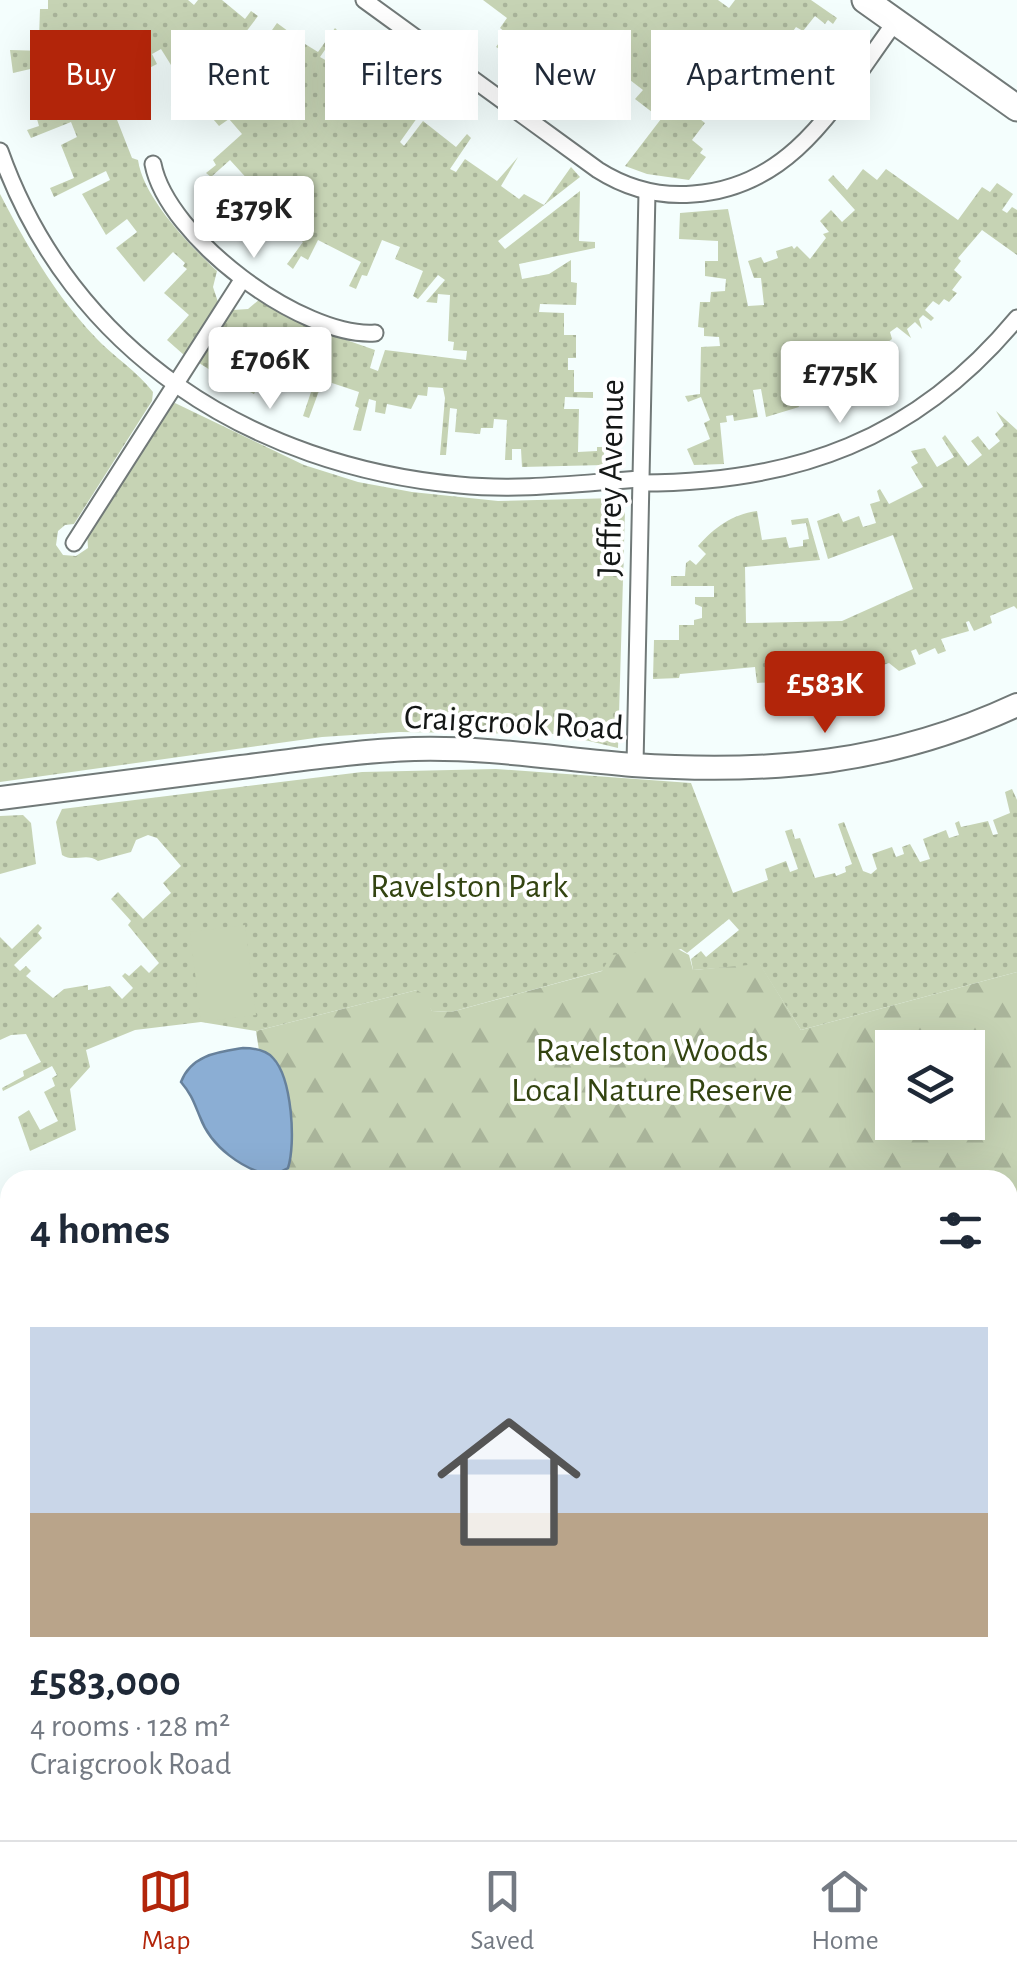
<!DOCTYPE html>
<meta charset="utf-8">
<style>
:root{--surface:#fff;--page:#f2f2f3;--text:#1f2937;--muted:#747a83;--line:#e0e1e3;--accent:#b2250a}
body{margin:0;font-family:"Alegreya Sans",sans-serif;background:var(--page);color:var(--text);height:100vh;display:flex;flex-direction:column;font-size:38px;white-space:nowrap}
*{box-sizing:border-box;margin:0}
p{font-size:32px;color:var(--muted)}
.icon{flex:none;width:55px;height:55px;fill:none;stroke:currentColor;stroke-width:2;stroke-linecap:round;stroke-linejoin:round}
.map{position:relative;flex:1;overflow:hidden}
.drawer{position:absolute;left:0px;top:1170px;width:1018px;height:670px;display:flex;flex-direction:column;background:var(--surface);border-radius:30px 30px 0 0;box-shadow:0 10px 40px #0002}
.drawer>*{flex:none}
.hud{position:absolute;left:30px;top:30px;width:958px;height:90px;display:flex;gap:20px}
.tools{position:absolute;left:875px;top:1030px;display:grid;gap:20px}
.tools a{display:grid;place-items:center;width:110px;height:110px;border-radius:0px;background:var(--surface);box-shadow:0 10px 40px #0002;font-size:50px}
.price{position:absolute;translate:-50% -85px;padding:0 22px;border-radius:10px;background:#fff;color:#222;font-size:32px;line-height:65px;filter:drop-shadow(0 2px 5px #0008)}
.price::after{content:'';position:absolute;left:50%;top:60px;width:30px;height:22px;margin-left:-15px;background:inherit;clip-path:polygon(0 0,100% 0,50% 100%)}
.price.active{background:var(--accent);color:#fff}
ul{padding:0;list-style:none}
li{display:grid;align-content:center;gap:20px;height:530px;padding:0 30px}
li+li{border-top:2px solid var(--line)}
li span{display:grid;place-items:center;height:310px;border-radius:0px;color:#555}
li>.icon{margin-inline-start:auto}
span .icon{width:180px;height:180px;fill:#fffc;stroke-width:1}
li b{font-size:42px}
h2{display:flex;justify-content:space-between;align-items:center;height:120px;padding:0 30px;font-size:42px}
.chip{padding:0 35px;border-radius:0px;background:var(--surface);box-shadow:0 10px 40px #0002;font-size:35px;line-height:90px}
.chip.active{background:var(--accent);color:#fff}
.menu{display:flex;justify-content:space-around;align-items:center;height:140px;border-top:2px solid var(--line);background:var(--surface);font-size:28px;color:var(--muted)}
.menu a{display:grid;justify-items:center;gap:5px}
.menu .active{color:var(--accent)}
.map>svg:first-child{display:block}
.built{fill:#def0ed}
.green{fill:url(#green-dots)}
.forest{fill:url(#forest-firs);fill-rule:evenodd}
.pitch{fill:#c6d3b4}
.water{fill:#8baed4;stroke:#67819b;stroke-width:2.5}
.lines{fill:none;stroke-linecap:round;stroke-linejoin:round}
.street-casing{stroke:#717978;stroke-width:19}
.secondary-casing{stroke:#717978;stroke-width:26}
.primary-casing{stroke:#717978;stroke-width:29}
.street{stroke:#fff;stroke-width:15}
.secondary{stroke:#fff;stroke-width:22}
.primary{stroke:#fff;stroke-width:25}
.labels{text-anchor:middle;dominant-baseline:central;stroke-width:8;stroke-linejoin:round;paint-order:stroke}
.street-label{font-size:35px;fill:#141716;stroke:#fff}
.park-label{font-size:35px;fill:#341;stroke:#fff}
</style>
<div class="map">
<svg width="1017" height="1840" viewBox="0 0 1017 1840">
<defs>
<pattern id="green-dots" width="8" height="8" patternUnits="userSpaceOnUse" patternTransform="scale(2.5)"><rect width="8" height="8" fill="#c6d3b4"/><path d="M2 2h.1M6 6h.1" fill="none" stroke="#a9b49a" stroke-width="1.8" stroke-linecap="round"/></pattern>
<pattern id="forest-firs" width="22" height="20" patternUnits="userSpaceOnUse" patternTransform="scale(2.5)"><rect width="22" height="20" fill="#c6d3b4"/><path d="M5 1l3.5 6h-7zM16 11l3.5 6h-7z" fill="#a9b49a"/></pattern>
</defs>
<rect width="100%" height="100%" fill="#f4fefd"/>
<polygon class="built" points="1017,1251 1017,1840 487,1840 495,1830 1008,1830 1008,1258"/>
<g class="green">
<path d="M 48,0 L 188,0 L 194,5 L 198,0 L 222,0 L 245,19 L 251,11 L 258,16 L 236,45 L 241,49 L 257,35 L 265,40 L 277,23 L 296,37 L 290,47 L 298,53 L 305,44 L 318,52 L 335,28 L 338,31 L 320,57 L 327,61 L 331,57 L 364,81 L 375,66 L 380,70 L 359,98 L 373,108 L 385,93 L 410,111 L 420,99 L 427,104 L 400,142 L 404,146 L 423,121 L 456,147 L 467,134 L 471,138 L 450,169 L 456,172 L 465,159 L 497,181 L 518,157 L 501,186 L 519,199 L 524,194 L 544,205 L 571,167 L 580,177 L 498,241 L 505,249 L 580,191 L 579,241 L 595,242 L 595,248 L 519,264 L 522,279 L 549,274 L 571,260 L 571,282 L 577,283 L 576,305 L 540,304 L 539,312 L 564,313 L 564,335 L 576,335 L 576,358 L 568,358 L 568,370 L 574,370 L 574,392 L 593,392 L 593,398 L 565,397 L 564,409 L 579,409 L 578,452 L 597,451 L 597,447 L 604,447 L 604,465 L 522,467 L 521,449 L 512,449 L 512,460 L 505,460 L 507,420 L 494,419 L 493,428 L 481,428 L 480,434 L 455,432 L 457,409 L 450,408 L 446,455 L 440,455 L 445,398 L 443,388 L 428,387 L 427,396 L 418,395 L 411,409 L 387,404 L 385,414 L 375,412 L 376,401 L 369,399 L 361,431 L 353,430 L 359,408 L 355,406 L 359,392 L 323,380 L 309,418 L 303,416 L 320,365 L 310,362 L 304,380 L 293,375 L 290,380 L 265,370 L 254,394 L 248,391 L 260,369 L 254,364 L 260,352 L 235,338 L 215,373 L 199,363 L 233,310 L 248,309 L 260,299 L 332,335 L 375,350 L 370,368 L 378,371 L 385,350 L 466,360 L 467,351 L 453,350 L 454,342 L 448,341 L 450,295 L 438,294 L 437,303 L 426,302 L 445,280 L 438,275 L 418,299 L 413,296 L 423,271 L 395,259 L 400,247 L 382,240 L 367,276 L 362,275 L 356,289 L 349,286 L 361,262 L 318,240 L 308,260 L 301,256 L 293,269 L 287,264 L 303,242 L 278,223 L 280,221 L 272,215 L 274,211 L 265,204 L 254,214 L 249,209 L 257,202 L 260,204 L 268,196 L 262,195 L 230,160 L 211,177 L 206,173 L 216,165 L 213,160 L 242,134 L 229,119 L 219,126 L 202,106 L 194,109 L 205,95 L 198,89 L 191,97 L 161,49 L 152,54 L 157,64 L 114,86 L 128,112 L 124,114 L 118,104 L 112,107 L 132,158 L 138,160 C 143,197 189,245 217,271 L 213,287 L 218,302 L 184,355 L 167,340 L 189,315 L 164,293 L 187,269 L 183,266 L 185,263 L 173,252 L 144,282 L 116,248 L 137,232 L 127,219 L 106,235 L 82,194 L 110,180 L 106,171 L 54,197 L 50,188 L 74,178 L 61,145 L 77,137 L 71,122 L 31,138 L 27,130 L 39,126 L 37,119 L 51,115 L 50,111 L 56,110 L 53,96 L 46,97 L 39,67 L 13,73 L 10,50 L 46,51 L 46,39 L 39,39 L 40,9 L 48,9 Z"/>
<polygon points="483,0 718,0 729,8 735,0 811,0 837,18 833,24 828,20 825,24 815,16 803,31 796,27 791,34 801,41 788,59 778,52 769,63 779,71 772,79 758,68 752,76 762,85 756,93 768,102 766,113 743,97 740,101 746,105 741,112 732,105 727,110 720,105 717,107 703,98 692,113 705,123 692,140 703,149 700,153 706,157 689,180 647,174 625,166 661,119 635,99 643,90 630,80 621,90 611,83 621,70 607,60 612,52 604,48 586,73 560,54 562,51 556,47 537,72 535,71 544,58 539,54 541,50 517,33 503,51 496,47 506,33 500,28 507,18"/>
<polygon points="863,169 877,180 886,169 958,220 982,187 990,192 997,183 1013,194 1002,210 1007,213 1012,207 1017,210 1017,255 982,230 958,258 961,261 954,270 962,277 952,290 957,293 949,302 944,299 939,305 933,301 925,310 934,318 931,321 923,315 919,319 922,329 915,322 907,329 911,338 897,327 890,332 892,339 876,351 890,373 886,375 880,366 872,370 864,359 840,373 841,376 812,390 816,402 808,406 799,381 791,383 799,407 766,417 761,389 753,390 758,417 734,421 733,415 726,416 727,422 720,423 724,464 694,465 687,449 710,439 704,423 710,420 701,397 688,402 685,396 700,394 701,347 720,346 719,337 704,336 704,328 698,327 700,302 710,302 711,292 725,291 726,279 705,276 705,261 718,261 718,241 679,239 680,213 728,209 748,306 764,305 761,278 754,278 748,261 761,257 764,263 778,258 776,251 792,246 794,249 797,246 810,259 826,238 823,234 829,232 820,221 831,210 842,222 855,210 828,180 833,175 847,190"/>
<path d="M 0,194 C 27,246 55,295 96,338 C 114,357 137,371 153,392 L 152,401 L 74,524 L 65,525 L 58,531 L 56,545 L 63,555 L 76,556 L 88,548 L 87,531 L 171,405 L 175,403 L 304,465 L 358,482 L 412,492 L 498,501 L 617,498 L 625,511 L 618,748 L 560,734 L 399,732 L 322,737 L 0,782 Z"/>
<path d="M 996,411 L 1017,430 L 1017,609 L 1014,606 L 990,616 L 992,623 L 974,631 L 969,621 L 966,622 L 969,631 L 941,639 L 946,651 L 938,654 L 935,648 L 919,655 L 916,649 L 911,651 L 916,664 L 899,671 L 889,663 L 874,668 L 876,673 L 866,677 L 863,671 L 850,676 L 846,666 L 802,677 L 803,686 L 789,687 L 787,675 L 772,676 L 772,682 L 757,683 L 755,667 L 680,674 L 679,678 L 653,679 L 654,640 L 679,640 L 679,625 L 694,625 L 694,620 L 702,618 L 702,607 L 695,604 L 695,597 L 714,597 L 714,586 L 671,586 L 671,576 L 685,576 L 686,563 L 690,560 L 696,565 L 706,554 L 698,546 C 715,527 731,515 757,511 L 762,540 L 786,537 L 789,548 L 803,546 L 803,540 L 809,539 L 806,523 L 792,525 L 791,520 L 808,518 L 820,560 L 745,567 L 746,623 L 842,621 L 913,589 L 893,535 L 828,559 L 817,521 L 839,513 L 843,522 L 859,516 L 863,527 L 876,523 L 870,504 L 880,501 L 877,491 L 880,489 L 889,504 L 923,487 L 911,467 L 918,463 L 911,451 L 925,448 L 937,467 L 954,457 L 942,438 L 945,435 L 968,466 L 982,455 L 971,441 L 978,436 L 989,450 L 1000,441 L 995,434 L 1004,425 Z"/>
<path d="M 496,769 L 691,783 L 733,893 L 768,880 L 765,869 L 786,861 L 790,872 L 798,869 L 785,831 L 792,829 L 795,839 L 800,838 L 815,878 L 835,873 L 836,876 L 846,872 L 845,867 L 852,864 L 838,824 L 844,822 L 863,871 L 871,874 L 877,869 L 872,854 L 892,847 L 896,857 L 904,854 L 902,847 L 910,844 L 920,862 L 930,859 L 923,839 L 946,830 L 949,838 L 959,835 L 955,823 L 959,821 L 961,827 L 988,821 L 993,835 L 998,834 L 993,820 L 1010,813 L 1005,792 L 1012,789 L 1017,800 L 1017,972 L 801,1030 L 760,965 L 693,970 L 691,959 L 701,951 L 706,957 L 739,930 L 729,919 L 687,953 L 681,949 L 451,1012 L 432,1011 L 417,990 L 256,1031 L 201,1022 L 135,1030 L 86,1050 L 90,1067 L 70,1089 L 76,1130 L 30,1151 L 18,1117 L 29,1110 L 40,1130 L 58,1121 L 44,1092 L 55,1086 L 52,1078 L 57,1075 L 52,1066 L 3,1091 L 2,1088 L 24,1076 L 23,1071 L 41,1062 L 26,1034 L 11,1035 L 0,1040 L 0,937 L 12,949 L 38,924 L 42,928 L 38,933 L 42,938 L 14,965 L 20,971 L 26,966 L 31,971 L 26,976 L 53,998 L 64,989 L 88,985 L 88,990 L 110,986 L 122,999 L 133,988 L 122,976 L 125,973 L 129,976 L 141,965 L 149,973 L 159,963 L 128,925 L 131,921 L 111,899 L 118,892 L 143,919 L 171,893 L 163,883 L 181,866 L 157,838 L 148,835 L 136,840 L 131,852 L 98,861 C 86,852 74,863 62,855 L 56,822 L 62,809 L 362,772 Z"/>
<polygon points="23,815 31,823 36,864 0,874 0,816"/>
<polygon points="1017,1251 1017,1719 1008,1716 1008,1258"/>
<polygon points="1017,1812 1017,1840 951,1840 974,1830 1008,1830 1008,1816"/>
<polygon points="174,1830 272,1830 274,1838 177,1840"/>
<polygon points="380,1830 418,1830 422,1840 373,1840 371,1835"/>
</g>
<g class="forest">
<path d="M 676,948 L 689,955 L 693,970 L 760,964 L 801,1030 L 1017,972 L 1017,1251 L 1008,1258 L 1008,1180 L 271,1180 L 276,1161 L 256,1031 L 417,990 L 424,995 L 432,1011 L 451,1012 L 602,971 L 611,955 ZM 892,1048 L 968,1048 L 968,1122 L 892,1122 Z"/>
<polygon points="0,1202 10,1207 10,1316 0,1280"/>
<polygon points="0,1372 10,1401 10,1830 151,1830 154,1840 0,1840 0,1690 9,1562 0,1489"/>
</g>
<g class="pitch">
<polygon points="245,925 256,1015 201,1022 190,932"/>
<polygon points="1017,1272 1017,1506 1008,1509 1008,1307 1016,1303 1008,1275"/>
</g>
<path class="water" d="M 243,1048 C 254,1048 266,1050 273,1058 C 292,1078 296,1143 288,1168 L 272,1176 C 242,1169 211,1147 200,1117 C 194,1103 192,1095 181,1082 C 191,1055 218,1052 243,1048 Z"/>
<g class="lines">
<defs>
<g id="street">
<path d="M 364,0 L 598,170 C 628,189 658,197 693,194 C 797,187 840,96 896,21"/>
<path d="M 0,151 C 71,352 252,466 459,485 C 520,491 580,483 641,479"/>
<path d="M 153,164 C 167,237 302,338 375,333"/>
<path d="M 641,483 C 795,483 916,440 1017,318"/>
<polyline points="74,543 242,280"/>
<polyline points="635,765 647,192"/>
</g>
<g id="secondary">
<path d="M 0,798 C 80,788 160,778 241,767 C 298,760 356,751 414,749 C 488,747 559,759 633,765 C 771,774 890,764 1017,705"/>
<polyline points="0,1324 10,1360"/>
<polyline points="162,1830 165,1840"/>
</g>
<polyline id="primary" points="865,0 1017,108"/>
</defs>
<use href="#street" class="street-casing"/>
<use href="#secondary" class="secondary-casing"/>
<use href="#primary" class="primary-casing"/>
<use href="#street" class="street"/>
<use href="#secondary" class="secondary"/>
<use href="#primary" class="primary"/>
</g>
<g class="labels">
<g class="street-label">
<text transform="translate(611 478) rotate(-89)">Jeffrey Avenue</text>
<text transform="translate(514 723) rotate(3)">Craigcrook Road</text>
</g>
<g class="park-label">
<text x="469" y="886">Ravelston Park</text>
<text x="652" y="1050">Ravelston Woods<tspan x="652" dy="40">Local Nature Reserve</tspan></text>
</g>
</g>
</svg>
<div class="tools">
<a><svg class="icon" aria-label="layers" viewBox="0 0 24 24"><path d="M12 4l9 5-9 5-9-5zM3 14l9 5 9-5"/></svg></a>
</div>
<b class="price" style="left:254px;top:261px">£379K</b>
<b class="price" style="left:270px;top:412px">£706K</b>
<b class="price" style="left:840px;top:426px">£775K</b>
<b class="price active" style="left:825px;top:736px">£583K</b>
<div class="hud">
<a class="chip active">Buy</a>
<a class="chip">Rent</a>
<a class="chip">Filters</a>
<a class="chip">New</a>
<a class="chip">Apartment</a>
</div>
<section class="drawer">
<h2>4 homes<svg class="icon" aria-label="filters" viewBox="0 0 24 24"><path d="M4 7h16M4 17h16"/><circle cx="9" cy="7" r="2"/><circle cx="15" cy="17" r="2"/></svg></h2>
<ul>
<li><span style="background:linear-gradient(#c9d6e8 60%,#b9a48a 0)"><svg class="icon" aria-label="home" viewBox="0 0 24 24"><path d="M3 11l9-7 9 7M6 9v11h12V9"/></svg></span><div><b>£583,000</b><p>4 rooms · 128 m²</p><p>Craigcrook Road</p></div></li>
</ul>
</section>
</div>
<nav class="menu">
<a class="active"><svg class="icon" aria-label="map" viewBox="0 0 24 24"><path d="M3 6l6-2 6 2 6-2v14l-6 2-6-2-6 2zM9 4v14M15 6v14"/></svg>Map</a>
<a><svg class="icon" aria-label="saved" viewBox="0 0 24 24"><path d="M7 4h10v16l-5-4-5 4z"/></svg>Saved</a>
<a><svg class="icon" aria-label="home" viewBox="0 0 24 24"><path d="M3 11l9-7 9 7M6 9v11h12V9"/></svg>Home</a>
</nav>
